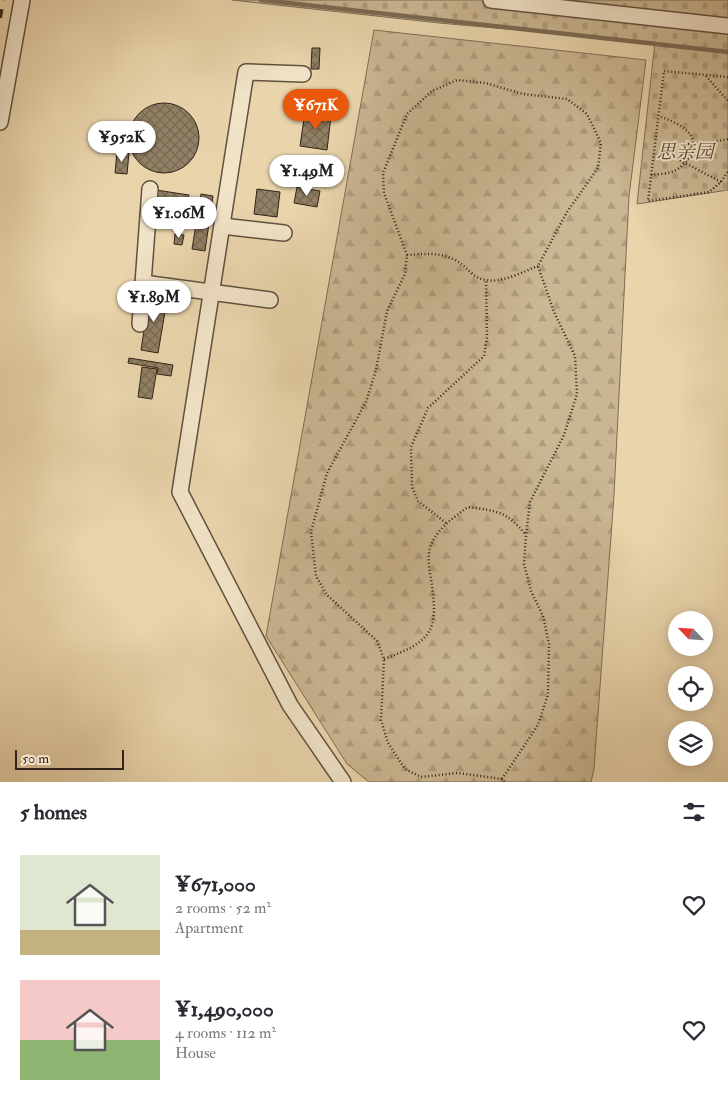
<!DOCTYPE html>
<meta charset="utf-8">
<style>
:root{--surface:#fff;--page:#f2f2f3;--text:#2b2b33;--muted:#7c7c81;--accent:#ea580c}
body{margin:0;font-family:"IM FELL Double Pica","Noto Serif SC",serif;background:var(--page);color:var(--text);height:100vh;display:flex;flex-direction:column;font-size:19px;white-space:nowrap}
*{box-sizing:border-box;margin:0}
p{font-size:16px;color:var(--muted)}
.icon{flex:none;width:28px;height:28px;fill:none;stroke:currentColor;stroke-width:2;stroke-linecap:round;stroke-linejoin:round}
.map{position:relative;height:782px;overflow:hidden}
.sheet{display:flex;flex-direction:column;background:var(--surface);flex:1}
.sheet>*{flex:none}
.needle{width:32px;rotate:295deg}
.fabs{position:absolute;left:668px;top:611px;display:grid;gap:10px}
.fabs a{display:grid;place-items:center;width:45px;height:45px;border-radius:50%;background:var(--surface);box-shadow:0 2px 12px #0003;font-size:25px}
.scale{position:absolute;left:15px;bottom:12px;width:109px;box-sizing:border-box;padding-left:5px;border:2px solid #32241a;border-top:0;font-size:14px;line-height:18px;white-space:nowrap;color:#32241a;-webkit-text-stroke:4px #f1e3c8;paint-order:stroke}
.price{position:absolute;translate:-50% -42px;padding:0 11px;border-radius:18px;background:#fff;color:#222;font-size:16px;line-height:32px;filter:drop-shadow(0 1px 2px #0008)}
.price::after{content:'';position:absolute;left:50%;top:30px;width:15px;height:11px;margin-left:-8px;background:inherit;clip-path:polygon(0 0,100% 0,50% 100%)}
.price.selected{background:var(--accent);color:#fff}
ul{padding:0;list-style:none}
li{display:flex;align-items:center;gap:15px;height:125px;padding:0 20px}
li span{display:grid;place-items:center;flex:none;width:140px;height:100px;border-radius:0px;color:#555}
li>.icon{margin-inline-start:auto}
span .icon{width:60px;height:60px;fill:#fffc;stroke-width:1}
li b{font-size:21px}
h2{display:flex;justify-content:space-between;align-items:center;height:60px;padding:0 20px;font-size:21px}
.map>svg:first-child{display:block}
.forest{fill:url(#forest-firs);stroke:#7e6d56}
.cemetery{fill:url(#cemetery-stones);stroke:#7e6d56}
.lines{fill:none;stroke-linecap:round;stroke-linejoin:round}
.stream{stroke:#7b6a54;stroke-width:4.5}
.building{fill:url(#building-cross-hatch);stroke:#32241a}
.minor-casing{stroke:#60503e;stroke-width:18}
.path{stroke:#32241a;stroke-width:2.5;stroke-dasharray:1 2.5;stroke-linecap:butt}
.minor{stroke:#f1e3c8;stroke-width:15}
.rail{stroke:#32241a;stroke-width:4;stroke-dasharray:9 9;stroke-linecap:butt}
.labels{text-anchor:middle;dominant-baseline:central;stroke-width:4;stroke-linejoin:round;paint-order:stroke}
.park-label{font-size:19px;font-style:italic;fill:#584838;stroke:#f1e3c8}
</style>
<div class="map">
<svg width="728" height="782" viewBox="0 0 728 782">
<defs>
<pattern id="forest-firs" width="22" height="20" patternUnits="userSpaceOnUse" patternTransform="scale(1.25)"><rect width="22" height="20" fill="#cab692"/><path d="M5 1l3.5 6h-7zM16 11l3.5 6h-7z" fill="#ae9c7d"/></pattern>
<pattern id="cemetery-stones" width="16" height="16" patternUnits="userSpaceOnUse" patternTransform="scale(1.25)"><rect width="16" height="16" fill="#cab692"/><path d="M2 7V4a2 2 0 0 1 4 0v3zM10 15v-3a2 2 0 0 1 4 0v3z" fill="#ae9c7d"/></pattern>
<pattern id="building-cross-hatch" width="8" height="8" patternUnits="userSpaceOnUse" patternTransform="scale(1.25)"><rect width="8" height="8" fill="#918065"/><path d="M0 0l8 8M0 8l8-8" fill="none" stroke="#776952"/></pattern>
</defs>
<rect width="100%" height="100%" fill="#e9d4ab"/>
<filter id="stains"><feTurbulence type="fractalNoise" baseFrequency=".004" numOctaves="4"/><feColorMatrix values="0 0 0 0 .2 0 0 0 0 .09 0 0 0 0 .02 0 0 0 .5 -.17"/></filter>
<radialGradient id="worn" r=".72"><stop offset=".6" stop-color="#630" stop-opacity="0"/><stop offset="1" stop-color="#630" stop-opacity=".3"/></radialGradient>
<polygon class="forest" points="374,30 646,60 629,196 614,495 594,769 591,782 369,782 347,764 266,636"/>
<polygon class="cemetery" points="232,0 728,0 728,190 637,204 655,42 439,23"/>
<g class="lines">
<polyline class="stream" points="261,0 728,52"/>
</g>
<g class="building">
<polygon points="312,48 320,48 319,69 311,69"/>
<polygon points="303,92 317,93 316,107 301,105"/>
<circle cx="164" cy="138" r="35"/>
<polygon points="305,112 331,116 327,150 300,146"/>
<polygon points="117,152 129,153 127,174 115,173"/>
<polygon points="297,187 320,191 317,207 294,203"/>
<polygon points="257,189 280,192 277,217 254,214"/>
<polygon points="156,190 189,195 187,205 154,200"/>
<polygon points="201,194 213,196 205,251 192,249"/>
<polygon points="175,234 184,235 182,245 174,244"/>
<polygon points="150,291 165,293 162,312 165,312 158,353 141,350"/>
<polygon points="129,358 173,365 171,376 157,374 158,368 128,363"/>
<polygon points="142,367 157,369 152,399 138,397"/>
</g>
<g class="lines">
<defs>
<g id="minor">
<polyline points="491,0 728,26"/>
<polyline points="303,74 246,72 180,492 290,705 343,782"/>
<polyline points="0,122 22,0"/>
<polyline points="222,226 284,233"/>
<polyline points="143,283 270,300"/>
<polyline points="140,324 150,189"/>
</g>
</defs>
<use href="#minor" class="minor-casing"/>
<g class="path">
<polyline points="706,76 728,101"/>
<polyline points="728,77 664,71 648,201 709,192 721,182 728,171"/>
<path d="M 651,175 C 658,174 667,174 674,171 C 687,166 700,144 689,133 C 681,124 669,120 659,116"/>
<polyline points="721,182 670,155 672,150 728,139"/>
<path d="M 407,255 C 423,254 438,252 453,259 C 466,264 471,278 486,280 C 503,283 522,272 538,266"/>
<polyline points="446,523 418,501 412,487 411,447 428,408 484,356 487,337 486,280"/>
<path d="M 384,659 C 433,641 439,631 431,579 C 429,568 427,556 431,545 C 438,528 454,517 468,507 C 498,511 506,511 526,535"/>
<polyline points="502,779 538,725 548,694 549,644 543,616 531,591 524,564 526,535 530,502 564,435 577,394 575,356 554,312 538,266 567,212 598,168 601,143 587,114 567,99 523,94 485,83 457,80 432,91 407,114 383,173 384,193 407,255 405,274 387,311 376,370 366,402 327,473 311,532 316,576 327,595 377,641 384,659 381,720 388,743 405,769 421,777 458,773 502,779 505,782"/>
</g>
<use href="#minor" class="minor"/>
<polyline class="rail" points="0,18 3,0"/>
</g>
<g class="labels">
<g class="park-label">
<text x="685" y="152">思亲园</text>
</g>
</g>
<rect width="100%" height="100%" filter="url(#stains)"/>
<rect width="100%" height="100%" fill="url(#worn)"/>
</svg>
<div class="fabs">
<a><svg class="needle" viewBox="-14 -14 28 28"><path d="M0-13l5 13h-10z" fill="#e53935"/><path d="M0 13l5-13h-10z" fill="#7c7c81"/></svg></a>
<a><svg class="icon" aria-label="locate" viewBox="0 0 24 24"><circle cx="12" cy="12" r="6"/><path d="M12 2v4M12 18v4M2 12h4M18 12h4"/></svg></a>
<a><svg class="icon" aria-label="layers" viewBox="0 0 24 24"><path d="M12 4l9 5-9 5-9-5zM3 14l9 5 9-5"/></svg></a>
</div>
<div class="scale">50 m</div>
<b class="price selected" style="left:316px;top:131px">¥671K</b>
<b class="price" style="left:122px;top:163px">¥952K</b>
<b class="price" style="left:307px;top:197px">¥1.49M</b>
<b class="price" style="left:179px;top:239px">¥1.06M</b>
<b class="price" style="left:154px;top:323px">¥1.89M</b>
</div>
<section class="sheet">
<h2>5 homes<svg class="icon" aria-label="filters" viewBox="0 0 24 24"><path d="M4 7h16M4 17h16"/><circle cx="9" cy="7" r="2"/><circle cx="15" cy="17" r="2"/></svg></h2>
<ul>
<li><span style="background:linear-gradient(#dfe7d0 75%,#c2b280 0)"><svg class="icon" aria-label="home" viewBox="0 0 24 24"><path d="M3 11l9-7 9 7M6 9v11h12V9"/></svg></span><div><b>¥671,000</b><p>2 rooms · 52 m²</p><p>Apartment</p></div><svg class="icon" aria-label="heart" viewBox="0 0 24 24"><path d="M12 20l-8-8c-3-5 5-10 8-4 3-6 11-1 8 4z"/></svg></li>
<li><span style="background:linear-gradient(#f6c9c9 60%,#8fb573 0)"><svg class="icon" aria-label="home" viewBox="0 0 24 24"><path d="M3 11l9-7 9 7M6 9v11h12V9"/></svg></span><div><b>¥1,490,000</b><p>4 rooms · 112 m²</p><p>House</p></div><svg class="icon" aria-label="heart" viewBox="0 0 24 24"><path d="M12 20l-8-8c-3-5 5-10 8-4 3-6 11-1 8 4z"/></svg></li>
</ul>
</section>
